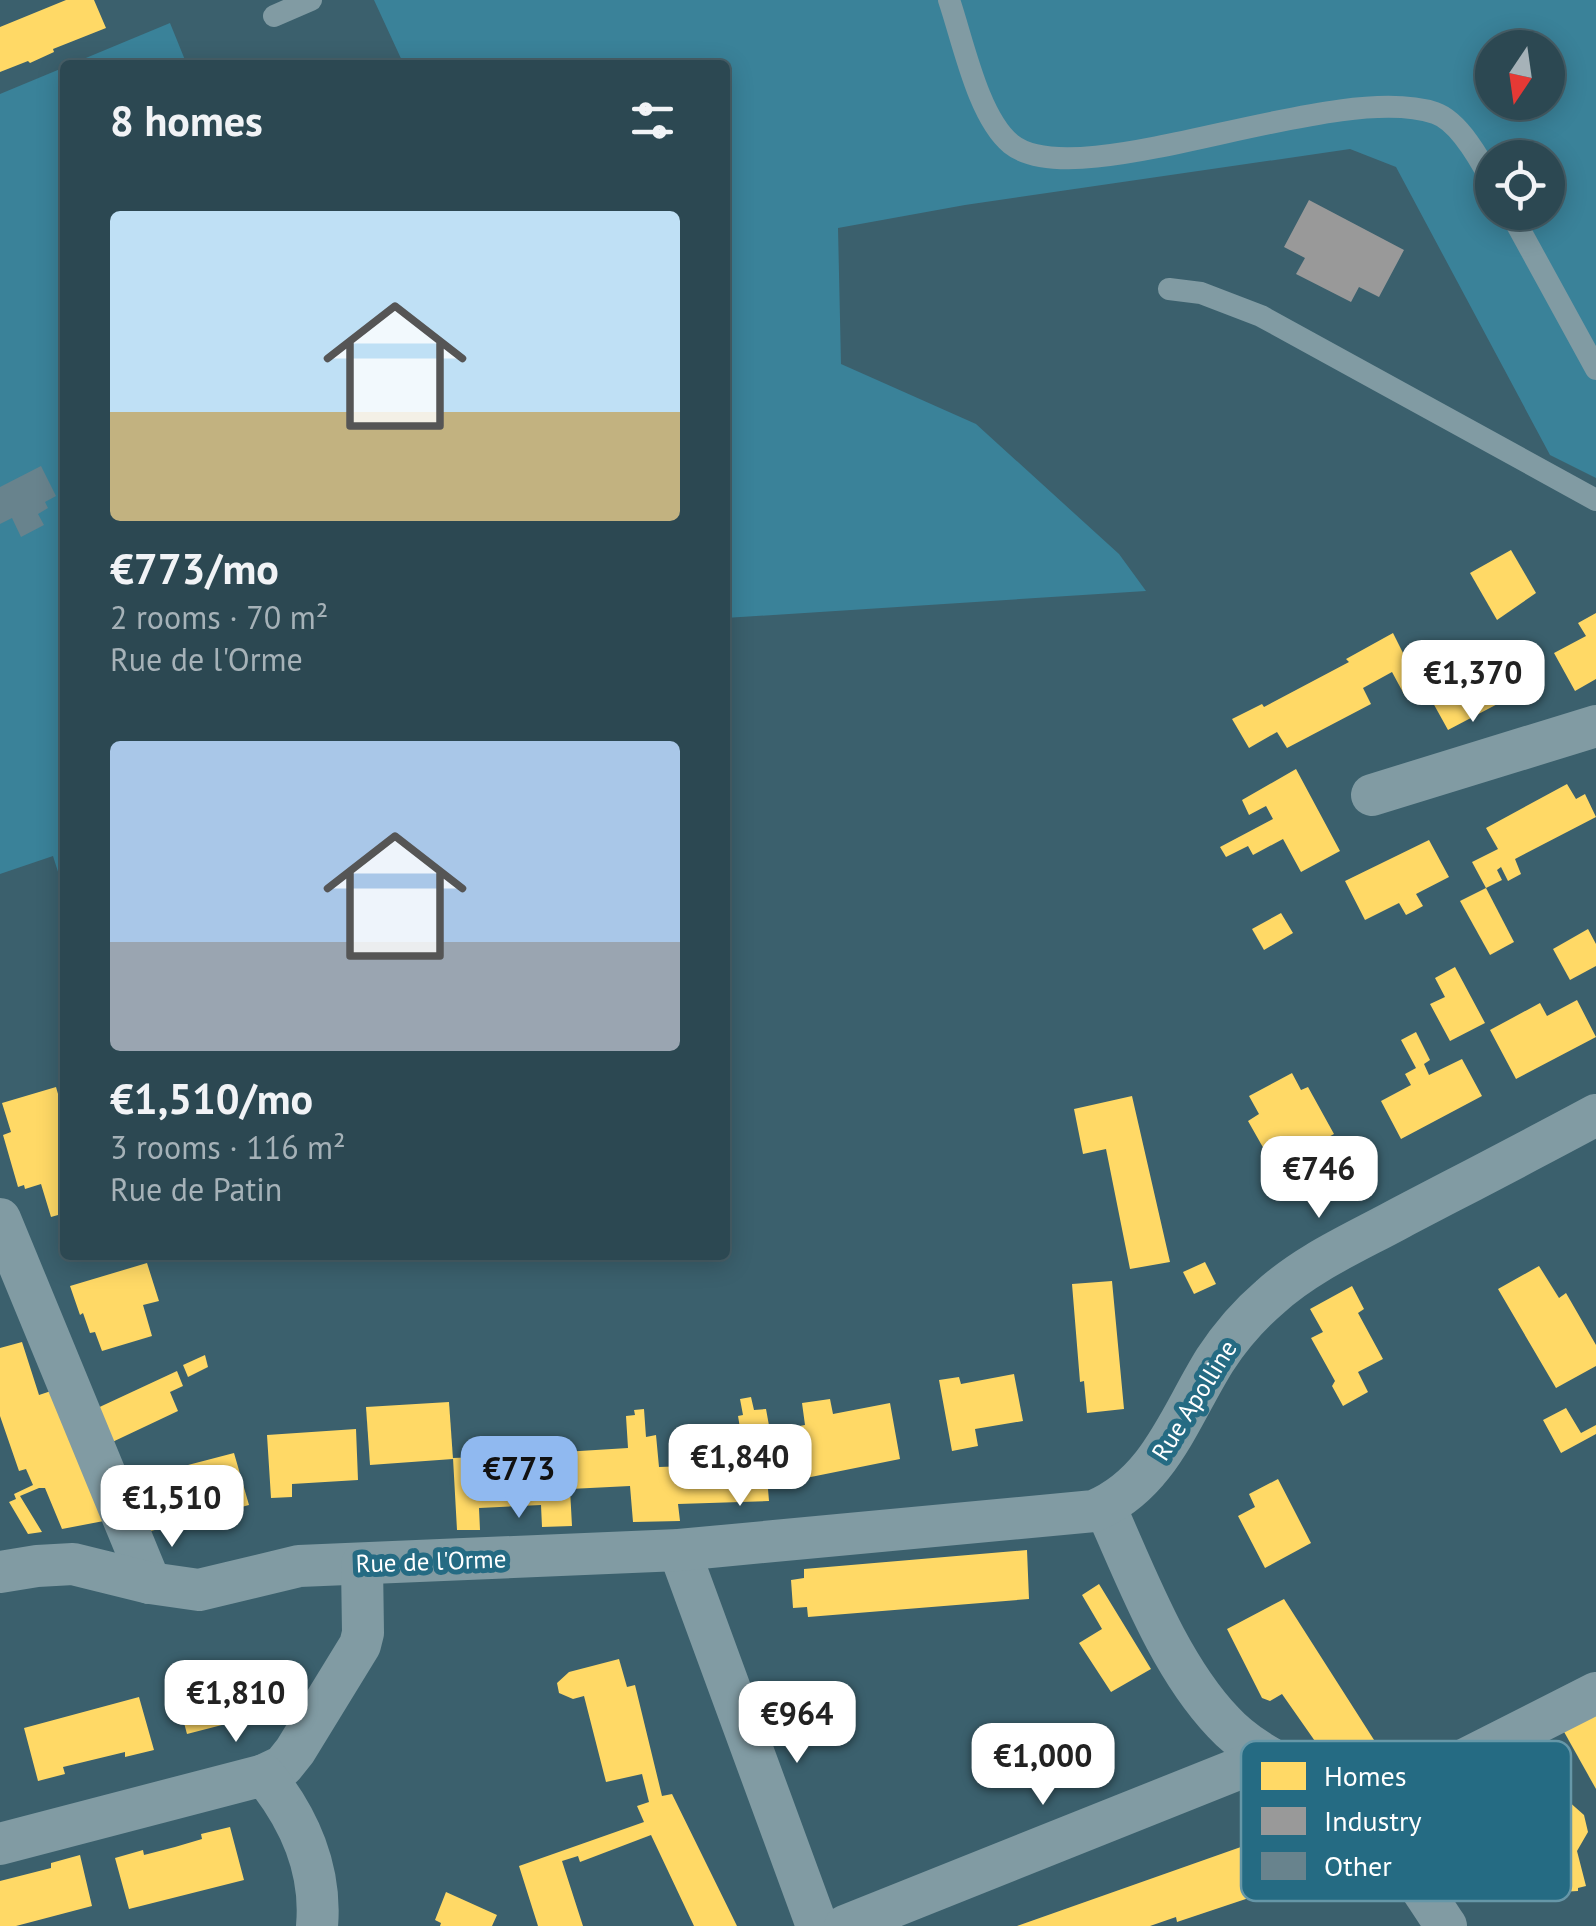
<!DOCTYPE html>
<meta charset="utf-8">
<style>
:root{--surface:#2c4852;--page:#38525c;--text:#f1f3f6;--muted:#a6b2b8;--line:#486069;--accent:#90b9f0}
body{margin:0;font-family:"PT Sans",sans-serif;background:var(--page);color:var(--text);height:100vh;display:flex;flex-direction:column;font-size:38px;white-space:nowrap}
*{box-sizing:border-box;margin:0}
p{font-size:32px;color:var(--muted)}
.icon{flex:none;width:55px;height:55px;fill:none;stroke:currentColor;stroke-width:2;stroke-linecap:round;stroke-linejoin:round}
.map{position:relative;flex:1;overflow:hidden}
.panel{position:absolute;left:60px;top:60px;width:670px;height:1200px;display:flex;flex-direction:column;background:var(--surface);border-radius:10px;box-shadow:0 5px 25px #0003,0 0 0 2px var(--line)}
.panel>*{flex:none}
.needle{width:65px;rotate:193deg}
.buttons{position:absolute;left:1475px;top:30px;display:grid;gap:20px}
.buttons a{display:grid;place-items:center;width:90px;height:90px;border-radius:50%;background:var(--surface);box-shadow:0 5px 25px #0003,0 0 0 2px var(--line);font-size:50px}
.price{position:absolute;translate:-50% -85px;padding:0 22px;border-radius:20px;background:#fff;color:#222;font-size:32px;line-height:65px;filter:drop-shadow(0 2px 5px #0008)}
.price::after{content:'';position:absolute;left:50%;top:60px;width:30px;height:22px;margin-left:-15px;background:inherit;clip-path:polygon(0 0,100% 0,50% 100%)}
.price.active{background:var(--accent);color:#111}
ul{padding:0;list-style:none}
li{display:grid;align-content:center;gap:20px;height:530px;padding:0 50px}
li span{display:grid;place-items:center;height:310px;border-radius:10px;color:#555}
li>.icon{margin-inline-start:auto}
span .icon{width:180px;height:180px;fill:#fffc;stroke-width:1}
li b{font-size:42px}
h2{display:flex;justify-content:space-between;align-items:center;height:120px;padding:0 50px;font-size:42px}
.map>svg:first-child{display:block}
.green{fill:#3a8299;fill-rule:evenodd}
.homes{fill:#ffd966}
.industry{fill:#999}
.building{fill:#68838d}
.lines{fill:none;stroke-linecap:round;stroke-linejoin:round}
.lane{stroke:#819ba3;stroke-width:22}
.street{stroke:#819ba3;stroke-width:42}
.labels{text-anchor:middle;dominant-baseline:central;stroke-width:10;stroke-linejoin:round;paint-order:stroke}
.street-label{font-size:25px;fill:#fff;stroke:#256b83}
.key{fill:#256b83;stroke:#6697a8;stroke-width:2.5}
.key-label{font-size:28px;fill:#fff}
</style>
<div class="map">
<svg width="1596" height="1926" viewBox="0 0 1596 1926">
<rect width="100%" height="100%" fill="#3b606d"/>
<g class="green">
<path d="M 374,0 L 1596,0 L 1596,478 L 1550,455 L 1396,167 L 1350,149 L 965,205 L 838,228 L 841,364 L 976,424 L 1119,554 L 1146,591 L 725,618 L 725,65 L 404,65 ZM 1492,48 L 1548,48 L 1548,102 L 1492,102 ZM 1492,158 L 1548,158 L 1548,212 L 1492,212 Z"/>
<polygon points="170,23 187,65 69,65"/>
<polygon points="65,67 65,894 53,856 0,874 0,94"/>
</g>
<g class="homes">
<polygon points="66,0 94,0 106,28 53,49 54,52 30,63 28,61 0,72 0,27"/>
<polygon points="1511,550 1536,593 1497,620 1470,573"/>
<polygon points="1596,613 1596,679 1575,691 1554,653 1586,636 1578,623"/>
<polygon points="1393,633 1420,687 1405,696 1392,672 1363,688 1371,704 1287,748 1277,732 1249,748 1232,719 1262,704 1264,707 1349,662 1346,659"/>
<polygon points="1510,648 1530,687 1448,730 1427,692 1459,675 1452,662 1472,652 1478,664"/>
<polygon points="1296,769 1340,851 1301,872 1283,839 1253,855 1248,846 1226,857 1220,847 1273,819 1266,806 1249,815 1242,800"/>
<polygon points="1567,784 1576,799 1585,794 1596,817 1515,859 1521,874 1508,881 1501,867 1497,870 1502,880 1486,888 1472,862 1498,849 1486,828"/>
<polygon points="1429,840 1449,877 1416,894 1423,906 1414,911 1406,915 1399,903 1365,920 1345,881"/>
<polygon points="1486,888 1514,942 1490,955 1460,901"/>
<polygon points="1281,913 1293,933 1264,950 1252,929"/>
<polygon points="1588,929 1596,944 1596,966 1570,980 1553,949"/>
<polygon points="1455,967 1485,1023 1450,1041 1430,1004 1445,997 1435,978"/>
<polygon points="1577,1000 1596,1037 1516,1079 1490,1030 1540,1003 1547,1016"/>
<polygon points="1416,1032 1430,1060 1424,1064 1429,1075 1462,1059 1482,1096 1401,1139 1381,1101 1411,1085 1405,1074 1416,1068 1401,1040"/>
<polygon points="1292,1073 1301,1090 1308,1087 1334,1134 1301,1152 1307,1164 1281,1179 1248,1121 1259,1114 1249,1096"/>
<polygon points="56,1087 65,1118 65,1213 51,1217 41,1184 25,1189 24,1185 18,1187 3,1135 11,1132 2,1103"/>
<polygon points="1132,1096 1170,1262 1130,1269 1106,1149 1083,1154 1074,1109"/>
<polygon points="1205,1262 1216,1284 1194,1294 1183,1272"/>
<polygon points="147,1263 159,1301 143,1305 152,1336 102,1351 95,1332 90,1333 83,1313 80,1315 70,1286"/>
<polygon points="1539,1266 1559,1298 1566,1293 1596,1345 1596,1366 1556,1388 1498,1289"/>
<polygon points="1112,1281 1124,1409 1087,1413 1084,1381 1080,1382 1072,1284"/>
<polygon points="1352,1286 1364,1309 1358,1313 1383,1359 1358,1372 1368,1392 1343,1406 1332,1386 1335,1381 1311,1338 1323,1332 1310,1309"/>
<polygon points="22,1342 39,1395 57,1389 109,1520 62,1529 45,1488 39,1488 20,1496 42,1532 28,1534 9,1502 16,1499 14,1494 33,1485 26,1469 19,1471 0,1416 0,1348"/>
<polygon points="205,1355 208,1367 188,1377 183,1365"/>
<polygon points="177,1371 183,1386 170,1392 178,1411 106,1445 91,1411"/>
<polygon points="1014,1374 1023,1421 975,1429 978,1446 952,1451 939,1380 959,1377 961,1384"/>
<polygon points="751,1397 754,1410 766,1409 770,1431 805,1425 802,1403 830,1399 833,1414 890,1403 900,1459 786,1482 786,1485 768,1489 769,1501 678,1504 680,1521 633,1522 630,1486 570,1489 572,1526 542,1527 541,1505 479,1508 480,1530 457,1530 453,1458 502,1456 501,1448 513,1447 515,1455 628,1448 626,1416 635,1415 634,1410 644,1409 646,1437 656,1435 659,1467 746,1464 738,1416 743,1415 740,1399"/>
<polygon points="449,1402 453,1459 370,1465 366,1407"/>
<polygon points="1566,1408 1581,1433 1596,1425 1596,1434 1561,1453 1543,1420"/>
<polygon points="356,1429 358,1480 292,1484 292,1497 271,1498 267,1435"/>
<polygon points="234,1453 249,1505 151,1531 135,1487 162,1479 167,1494 194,1485 188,1465"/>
<polygon points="1278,1479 1311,1543 1265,1568 1238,1516 1255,1507 1249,1494"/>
<polygon points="1027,1550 1029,1599 808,1617 807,1607 793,1608 791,1580 804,1578 804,1569"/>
<polygon points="1099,1584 1151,1669 1111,1692 1079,1643 1102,1629 1082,1595"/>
<polygon points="1284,1599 1383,1754 1388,1751 1393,1759 1397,1757 1403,1767 1362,1790 1346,1777 1373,1760 1362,1743 1350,1750 1345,1741 1324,1754 1282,1694 1270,1701 1262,1698 1227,1629"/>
<polygon points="619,1659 627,1687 635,1685 662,1796 672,1794 737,1926 694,1926 651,1835 580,1862 578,1856 562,1861 583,1926 538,1926 519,1866 644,1822 637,1806 649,1802 642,1774 606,1782 584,1696 573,1699 559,1693 557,1683 569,1672"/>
<polygon points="236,1672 249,1718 187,1734 175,1689"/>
<polygon points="139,1697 154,1750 125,1757 125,1752 63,1767 65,1774 38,1781 24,1728"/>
<polygon points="1596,1711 1596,1789 1563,1730"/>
<polygon points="1521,1787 1522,1793 1542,1792 1544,1806 1567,1800 1584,1815 1588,1832 1577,1851 1586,1886 1578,1888 1578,1891 1560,1892 1556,1873 1543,1875 1544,1882 1539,1883 1539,1879 1499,1888 1500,1892 1492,1893 1491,1888 1470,1893 1466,1875 1443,1880 1435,1838 1442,1836 1440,1826 1430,1819 1428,1810 1435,1800 1448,1798 1454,1807 1472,1804 1471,1797 1476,1796 1477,1802 1501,1797 1501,1792"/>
<polygon points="1337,1813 1375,1868 1350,1885 1338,1868 1177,1922 1176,1917 1150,1926 1017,1926"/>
<polygon points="230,1827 244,1880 129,1909 115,1858 143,1850 144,1855 175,1847 202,1839 201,1834"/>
<polygon points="80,1855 92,1906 16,1926 0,1926 0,1881 51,1868 51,1863"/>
<polygon points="446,1892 497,1915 492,1926 440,1926 441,1923 435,1920"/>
</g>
<polygon class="industry" points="1309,200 1404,250 1379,297 1359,287 1351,302 1296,274 1305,258 1284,247"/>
<polygon class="building" points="41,466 56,496 45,502 48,508 38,514 44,525 21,537 12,518 0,524 0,487"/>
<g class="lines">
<g class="lane">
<path d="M 949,0 C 963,41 978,117 1011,144 C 1078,198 1333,79 1435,113 C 1459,121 1481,161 1492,182"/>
<polyline points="274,16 311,0"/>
<polyline points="1510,212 1596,369"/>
<polyline points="1169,289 1201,293 1261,316 1596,500"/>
</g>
<g class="street">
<polyline points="1372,795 1596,726"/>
<polyline points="0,1219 150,1583"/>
<path d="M 1105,1507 C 1137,1578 1169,1665 1223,1722 C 1254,1756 1300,1771 1338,1796 C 1384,1827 1416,1881 1446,1926"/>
<polyline points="679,1550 817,1926"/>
<path d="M 0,1572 L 37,1566 L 73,1564 L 150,1583 L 199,1590 L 299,1566 L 679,1550 L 1094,1511 C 1159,1484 1180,1416 1215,1360 C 1230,1337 1249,1315 1270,1297 C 1307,1263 1356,1242 1400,1218 C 1465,1184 1531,1150 1596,1115"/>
<polyline points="264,1775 283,1766 295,1751 360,1645 363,1633 362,1564"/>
<polyline points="1359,1813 1596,1693"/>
<path d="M 0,1844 L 264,1775 C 299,1818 322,1870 317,1926"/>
<polyline points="845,1926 1268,1757"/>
</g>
</g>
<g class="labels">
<g class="street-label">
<text transform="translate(1194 1400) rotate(-58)">Rue Apolline</text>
<text transform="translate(431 1561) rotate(-2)">Rue de l'Orme</text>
</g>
</g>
<rect x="1241" y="1741" width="330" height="160" rx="15" class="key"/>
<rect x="1261" y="1762" width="45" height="28" fill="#ffd966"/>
<rect x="1261" y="1807" width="45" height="28" fill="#999"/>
<rect x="1261" y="1852" width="45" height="28" fill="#68838d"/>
<g class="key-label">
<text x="1324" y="1786">Homes</text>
<text x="1324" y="1831">Industry</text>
<text x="1324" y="1876">Other</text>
</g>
</svg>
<div class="buttons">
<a><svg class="needle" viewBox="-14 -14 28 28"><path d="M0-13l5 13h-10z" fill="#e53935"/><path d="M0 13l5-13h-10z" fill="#a6b2b8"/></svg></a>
<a><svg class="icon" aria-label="locate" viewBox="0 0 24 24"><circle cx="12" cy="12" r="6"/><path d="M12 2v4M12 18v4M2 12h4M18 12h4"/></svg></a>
</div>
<b class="price" style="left:1473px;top:725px">€1,370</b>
<b class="price" style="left:1319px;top:1221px">€746</b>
<b class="price" style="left:740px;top:1509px">€1,840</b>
<b class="price active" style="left:519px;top:1521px">€773</b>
<b class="price" style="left:172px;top:1550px">€1,510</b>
<b class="price" style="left:236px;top:1745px">€1,810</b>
<b class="price" style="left:797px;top:1766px">€964</b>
<b class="price" style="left:1043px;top:1808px">€1,000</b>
<section class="panel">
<h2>8 homes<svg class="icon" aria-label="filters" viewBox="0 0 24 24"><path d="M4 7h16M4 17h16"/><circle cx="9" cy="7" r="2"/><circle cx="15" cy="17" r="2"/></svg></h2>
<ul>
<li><span style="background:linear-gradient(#bfe0f5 65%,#c2b280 0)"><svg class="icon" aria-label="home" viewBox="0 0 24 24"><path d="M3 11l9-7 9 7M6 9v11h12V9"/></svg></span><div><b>€773/mo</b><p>2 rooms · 70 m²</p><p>Rue de l'Orme</p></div></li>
<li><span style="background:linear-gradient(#a9c7e8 65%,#9aa5b1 0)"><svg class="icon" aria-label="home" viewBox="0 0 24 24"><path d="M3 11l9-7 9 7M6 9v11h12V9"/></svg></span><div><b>€1,510/mo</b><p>3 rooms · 116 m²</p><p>Rue de Patin</p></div></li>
</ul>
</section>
</div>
